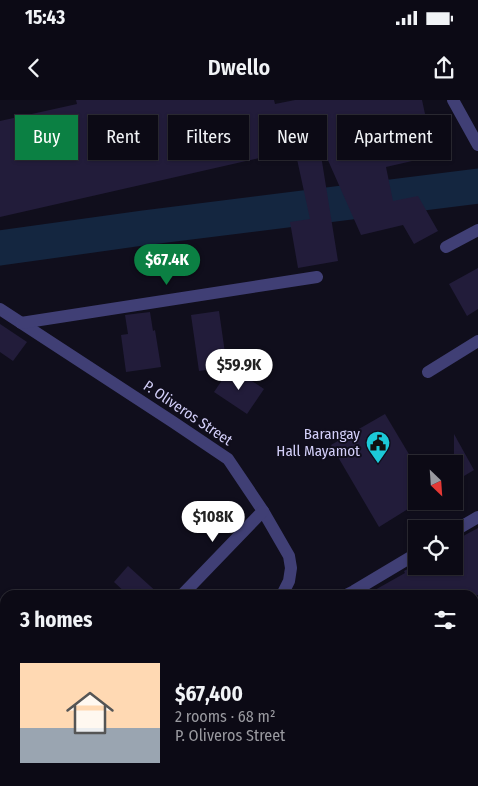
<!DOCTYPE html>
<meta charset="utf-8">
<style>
:root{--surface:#0c0a15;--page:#15131e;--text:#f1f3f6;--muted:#9a9aa0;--line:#2c2b34;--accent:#0b8043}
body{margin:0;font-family:"Fira Sans Condensed",sans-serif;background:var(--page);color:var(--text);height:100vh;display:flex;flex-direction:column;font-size:19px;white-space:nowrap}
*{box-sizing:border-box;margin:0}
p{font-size:16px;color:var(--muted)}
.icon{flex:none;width:28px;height:28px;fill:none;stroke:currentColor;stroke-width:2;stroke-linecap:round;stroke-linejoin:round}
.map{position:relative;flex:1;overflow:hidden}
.side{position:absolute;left:0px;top:490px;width:479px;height:196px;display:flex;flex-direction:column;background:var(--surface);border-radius:15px 15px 0 0;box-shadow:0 1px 4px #0004,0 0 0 1px var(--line)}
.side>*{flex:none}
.banner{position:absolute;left:15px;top:15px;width:449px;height:45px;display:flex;gap:10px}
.needle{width:32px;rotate:155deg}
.fabs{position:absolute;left:408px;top:355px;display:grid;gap:10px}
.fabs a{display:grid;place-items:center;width:55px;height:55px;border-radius:0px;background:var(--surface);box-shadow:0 1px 4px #0004,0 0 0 1px var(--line);font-size:25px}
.price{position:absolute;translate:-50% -42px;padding:0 11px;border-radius:18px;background:#fff;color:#222;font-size:16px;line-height:32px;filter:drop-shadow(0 1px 2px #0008)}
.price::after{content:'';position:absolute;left:50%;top:30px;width:15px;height:11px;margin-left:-8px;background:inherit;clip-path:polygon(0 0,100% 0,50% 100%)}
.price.current{background:var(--accent);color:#fff}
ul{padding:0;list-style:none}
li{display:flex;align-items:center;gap:15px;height:125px;padding:0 20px}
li+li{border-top:1px solid var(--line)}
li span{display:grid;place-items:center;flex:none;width:140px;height:100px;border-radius:0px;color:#555}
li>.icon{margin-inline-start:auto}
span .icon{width:60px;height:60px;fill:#fffc;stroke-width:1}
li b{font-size:21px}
h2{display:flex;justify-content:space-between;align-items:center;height:60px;padding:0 20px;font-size:21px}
.pill{padding:0 18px;border-radius:0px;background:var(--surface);box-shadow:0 1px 4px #0004,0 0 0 1px var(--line);font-size:18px;line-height:45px}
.pill.current{background:var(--accent);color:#fff}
.status{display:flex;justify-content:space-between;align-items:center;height:35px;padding:0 25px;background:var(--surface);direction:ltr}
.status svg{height:14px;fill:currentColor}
header{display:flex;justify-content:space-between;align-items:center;height:65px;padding:0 20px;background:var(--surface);font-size:22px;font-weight:600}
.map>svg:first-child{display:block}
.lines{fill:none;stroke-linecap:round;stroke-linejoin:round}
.river{stroke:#142640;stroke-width:35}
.building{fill:#221c3a}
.minor{stroke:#403f75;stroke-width:12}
.labels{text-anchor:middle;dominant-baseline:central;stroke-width:4;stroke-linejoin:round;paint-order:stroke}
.street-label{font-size:15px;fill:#d3cff9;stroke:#100e1c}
.poi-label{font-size:15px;fill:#d3cff9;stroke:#100e1c;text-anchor:end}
</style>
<div class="status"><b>15:43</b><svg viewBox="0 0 49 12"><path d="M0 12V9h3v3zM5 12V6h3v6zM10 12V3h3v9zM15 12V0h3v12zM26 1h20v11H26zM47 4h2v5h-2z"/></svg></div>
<header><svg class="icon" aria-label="back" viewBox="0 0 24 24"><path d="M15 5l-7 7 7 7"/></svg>Dwello<svg class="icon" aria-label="share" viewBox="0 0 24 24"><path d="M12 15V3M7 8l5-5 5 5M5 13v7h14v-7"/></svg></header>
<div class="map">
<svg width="478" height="686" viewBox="0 0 478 686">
<rect width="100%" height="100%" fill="#100e1c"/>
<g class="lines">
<polyline class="river" points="0,148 143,128 478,86"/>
</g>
<g class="building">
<polygon points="76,0 274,0 275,4 295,0 422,0 434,56 386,67 393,101 418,96 438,131 414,144 403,125 361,135 323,49 320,49 338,161 298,168 290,122 310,119 295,50 0,117 0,21 77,4"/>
<polygon points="478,168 478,209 467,216 449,184"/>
<polygon points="219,211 227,267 199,271 191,215"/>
<polygon points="150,212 153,231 155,230 161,267 126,272 121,235 128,234 125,215"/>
<polygon points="0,224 27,242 13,261 0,252"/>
<polygon points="231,267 264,289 247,314 214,292"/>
<polygon points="385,314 416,366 416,404 379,427 331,345"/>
<polygon points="454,334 474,370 454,382"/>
<polygon points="478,428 478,495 366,495 405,473 404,471 413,466 454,466 454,441"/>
<polygon points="128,466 160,495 128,495 114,482"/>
</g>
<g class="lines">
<g class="minor">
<polyline points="453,0 478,45"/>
<polyline points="446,147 478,130"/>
<polyline points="0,209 173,322 228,359 263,411 289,456 291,468 289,481 282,495"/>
<polyline points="21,223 317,177"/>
<polyline points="428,272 478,241"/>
<polyline points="454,431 478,417"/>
<polyline points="182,495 263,411"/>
<polyline points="346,495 354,491 416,454"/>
<polyline points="474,566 478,564"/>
<polyline points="0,643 5,648"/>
<polyline points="223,681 226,686"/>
<polyline points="291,681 294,686"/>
<polyline points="325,681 328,686"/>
<polyline points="464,681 467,686"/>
<polyline points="0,684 5,679"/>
<polyline points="369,686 377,681"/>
</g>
</g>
<defs>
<symbol id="civic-pin" viewBox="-11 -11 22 30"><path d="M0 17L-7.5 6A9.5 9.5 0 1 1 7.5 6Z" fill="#1cc9d8" stroke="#100e1c"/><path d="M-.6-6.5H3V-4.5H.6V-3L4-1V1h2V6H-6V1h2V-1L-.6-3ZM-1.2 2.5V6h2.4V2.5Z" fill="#111"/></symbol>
</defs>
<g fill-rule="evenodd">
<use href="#civic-pin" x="364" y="329" width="28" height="38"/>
</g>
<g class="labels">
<g class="street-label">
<text transform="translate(188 313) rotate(34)">P. Oliveros Street</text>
</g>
<g class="poi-label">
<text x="360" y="334">Barangay<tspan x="360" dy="17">Hall Mayamot</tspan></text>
</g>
</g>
</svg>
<div class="fabs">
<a><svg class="needle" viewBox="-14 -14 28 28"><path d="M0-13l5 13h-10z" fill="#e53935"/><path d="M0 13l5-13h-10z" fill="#9a9aa0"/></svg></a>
<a><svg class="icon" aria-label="locate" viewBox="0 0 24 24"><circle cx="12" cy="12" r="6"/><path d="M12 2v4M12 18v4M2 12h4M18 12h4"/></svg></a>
</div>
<b class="price current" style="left:167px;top:186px">$67.4K</b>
<b class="price" style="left:239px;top:291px">$59.9K</b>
<b class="price" style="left:213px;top:443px">$108K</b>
<div class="banner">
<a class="pill current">Buy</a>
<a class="pill">Rent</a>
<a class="pill">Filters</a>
<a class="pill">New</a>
<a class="pill">Apartment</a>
</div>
<section class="side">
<h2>3 homes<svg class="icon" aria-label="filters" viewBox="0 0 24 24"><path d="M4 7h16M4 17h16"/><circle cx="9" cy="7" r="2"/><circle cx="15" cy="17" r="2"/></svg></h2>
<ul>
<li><span style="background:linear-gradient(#ffd9b3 65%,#9aa5b1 0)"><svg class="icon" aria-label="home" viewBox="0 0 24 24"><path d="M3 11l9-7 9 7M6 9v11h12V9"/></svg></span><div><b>$67,400</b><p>2 rooms · 68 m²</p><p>P. Oliveros Street</p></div></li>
</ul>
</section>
</div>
